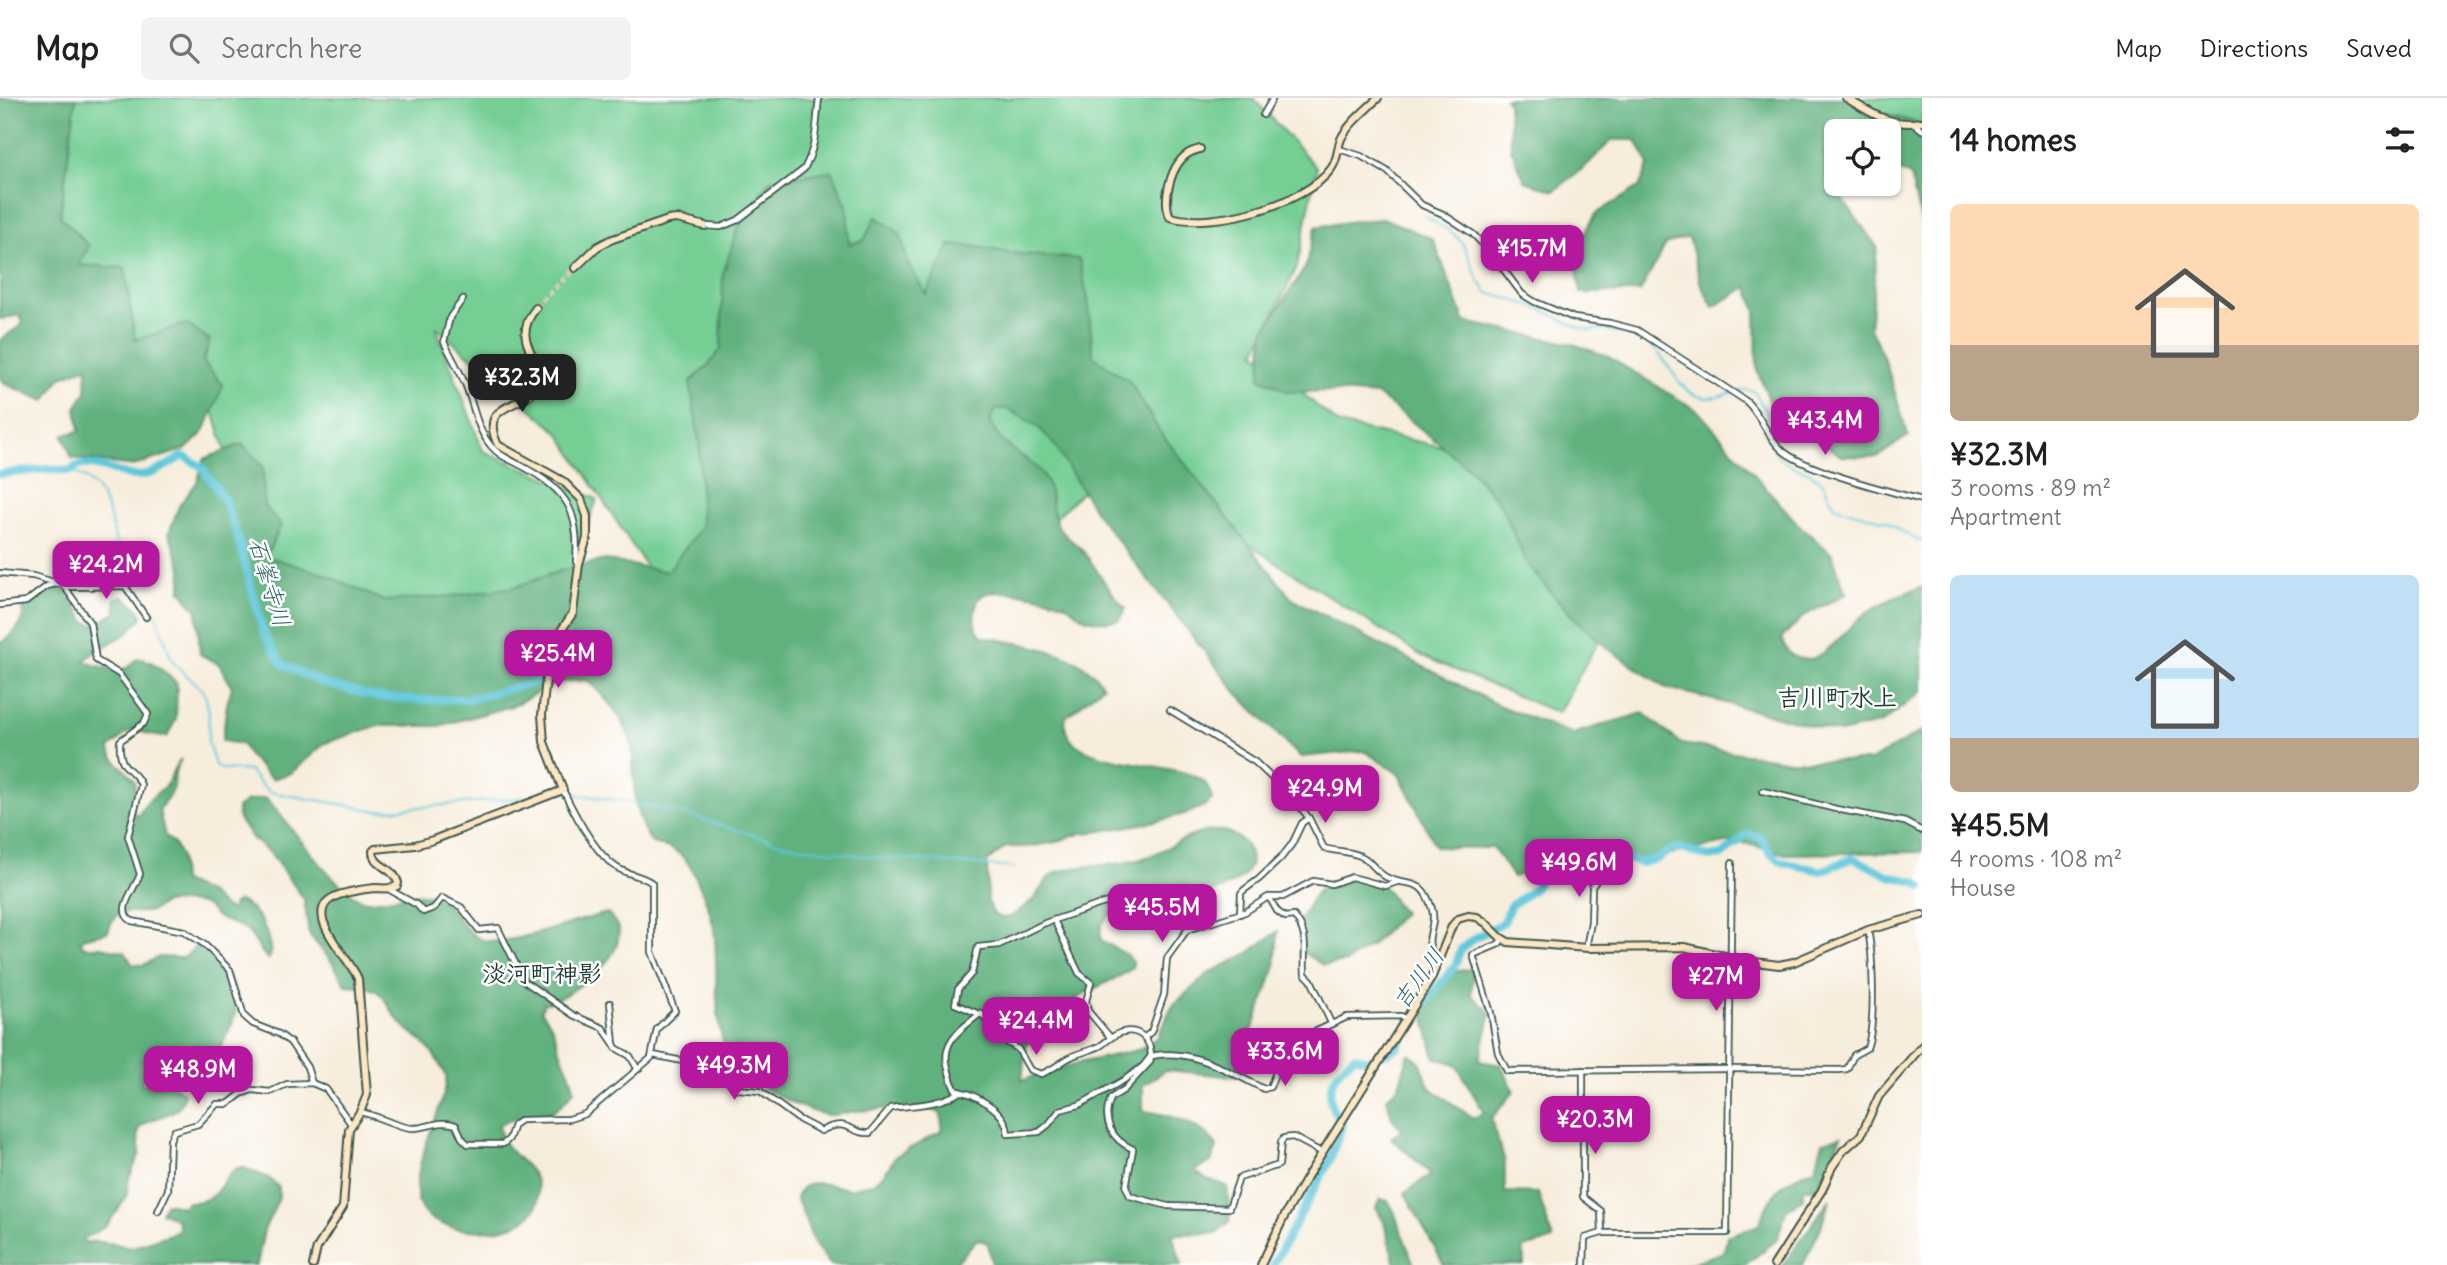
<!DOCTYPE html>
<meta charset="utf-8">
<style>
:root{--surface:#fff;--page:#f2f2f2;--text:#202124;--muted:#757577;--line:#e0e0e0;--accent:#b5179e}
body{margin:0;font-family:Delius,"Klee One",sans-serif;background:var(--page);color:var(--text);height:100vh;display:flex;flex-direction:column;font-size:26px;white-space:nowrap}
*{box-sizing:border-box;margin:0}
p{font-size:23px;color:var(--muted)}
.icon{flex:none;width:38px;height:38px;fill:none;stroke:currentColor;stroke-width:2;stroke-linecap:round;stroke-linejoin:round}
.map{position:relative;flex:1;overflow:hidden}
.side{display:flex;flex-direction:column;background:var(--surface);width:525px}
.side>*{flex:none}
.fabs{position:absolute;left:1824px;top:21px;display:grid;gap:14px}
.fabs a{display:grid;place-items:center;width:77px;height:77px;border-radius:10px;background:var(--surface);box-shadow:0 2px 5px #0004;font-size:35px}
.price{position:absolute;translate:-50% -60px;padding:0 16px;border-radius:14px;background:var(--accent);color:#fff;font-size:23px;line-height:46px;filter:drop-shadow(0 2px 4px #0008)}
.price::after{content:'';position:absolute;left:50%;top:42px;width:21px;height:16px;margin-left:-10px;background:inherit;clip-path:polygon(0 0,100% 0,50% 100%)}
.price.selected{background:#222;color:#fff}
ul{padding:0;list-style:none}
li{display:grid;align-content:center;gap:14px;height:371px;padding:0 28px}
li span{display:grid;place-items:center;height:217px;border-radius:10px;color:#555}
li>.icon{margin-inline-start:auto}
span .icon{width:126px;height:126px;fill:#fffc;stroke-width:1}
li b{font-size:30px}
h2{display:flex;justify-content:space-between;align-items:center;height:84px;padding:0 28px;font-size:30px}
header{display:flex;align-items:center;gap:42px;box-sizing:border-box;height:98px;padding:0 35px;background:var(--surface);border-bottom:2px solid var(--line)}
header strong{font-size:33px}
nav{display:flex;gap:38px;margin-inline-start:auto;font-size:24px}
.search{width:490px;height:63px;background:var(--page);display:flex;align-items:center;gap:18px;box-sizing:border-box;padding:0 24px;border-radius:10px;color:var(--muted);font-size:26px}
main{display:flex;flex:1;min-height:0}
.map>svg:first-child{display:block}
.green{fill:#75ce94;stroke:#4a8664;stroke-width:2}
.forest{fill:#60b17e;stroke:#407759;stroke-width:2}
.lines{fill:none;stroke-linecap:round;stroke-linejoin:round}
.stream{stroke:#5fc7db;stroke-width:2}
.river{stroke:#5fc7db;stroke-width:8}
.secondary-tunnel{stroke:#cccaba;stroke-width:6;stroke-dasharray:6 3;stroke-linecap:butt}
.street-casing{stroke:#3f574d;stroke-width:8}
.secondary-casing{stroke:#3f574d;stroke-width:10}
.street{stroke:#fff;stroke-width:4.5}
.secondary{stroke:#fce6c4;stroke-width:6}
.labels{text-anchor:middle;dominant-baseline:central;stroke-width:5;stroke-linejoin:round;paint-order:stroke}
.water-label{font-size:23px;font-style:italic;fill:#326666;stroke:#fff}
.quarter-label{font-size:24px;font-weight:bold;fill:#1f3d34;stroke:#fff}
</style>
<header>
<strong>Map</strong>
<div class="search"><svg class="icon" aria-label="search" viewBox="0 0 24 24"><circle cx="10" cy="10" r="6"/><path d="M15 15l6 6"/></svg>Search here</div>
<nav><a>Map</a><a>Directions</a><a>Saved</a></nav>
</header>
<main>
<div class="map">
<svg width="1922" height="1167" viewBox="0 0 1922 1167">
<rect width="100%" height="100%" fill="#fff"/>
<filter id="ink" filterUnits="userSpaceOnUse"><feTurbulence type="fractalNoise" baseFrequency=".0143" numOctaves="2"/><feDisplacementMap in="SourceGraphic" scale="14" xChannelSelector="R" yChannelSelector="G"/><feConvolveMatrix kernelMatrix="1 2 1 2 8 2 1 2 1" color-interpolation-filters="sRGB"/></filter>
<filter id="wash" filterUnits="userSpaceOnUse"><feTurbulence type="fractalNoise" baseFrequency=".00686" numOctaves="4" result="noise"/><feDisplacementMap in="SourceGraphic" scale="28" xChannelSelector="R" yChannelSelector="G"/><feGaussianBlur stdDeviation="1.57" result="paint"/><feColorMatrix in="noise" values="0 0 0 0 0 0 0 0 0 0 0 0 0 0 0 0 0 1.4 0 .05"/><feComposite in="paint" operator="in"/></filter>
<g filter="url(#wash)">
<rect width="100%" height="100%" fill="#f7eddc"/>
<g class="green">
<polygon points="62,0 1253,0 1317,70 1297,169 1255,254 1338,326 1478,357 1616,512 1558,615 1422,558 1271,461 1122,354 1030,445 658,487 559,335 436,229 483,353 597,401 563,496 365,514 260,460 193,251 129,256 44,103"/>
<polygon points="1821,0 1922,0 1922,52 1914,43"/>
</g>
<g class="forest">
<polygon points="0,0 76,0 60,118 89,148 79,167 125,170 135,242 186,226 210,242 203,263 223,287 204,334 186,351 133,368 72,360 63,337 80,333 76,310 86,294 87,269 61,279 45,303 3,285 0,280 0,242 23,226 20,217 0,221"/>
<polygon points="1505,0 1847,0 1871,12 1922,26 1922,127 1910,78 1888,67 1888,33 1836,33 1836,48 1824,53 1829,82 1877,149 1870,230 1886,265 1908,338 1877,359 1841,358 1771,306 1757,272 1756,214 1748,189 1713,209 1701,187 1689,139 1666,146 1640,194 1581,195 1574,154 1596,116 1639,89 1649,67 1636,42 1612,42 1587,67 1554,93 1525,83 1511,51 1508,5"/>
<path d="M 832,73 L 847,108 L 849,146 L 864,142 L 876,119 L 900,135 L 908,166 L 926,196 L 950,147 L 972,148 L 1010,155 L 1079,161 L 1088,202 L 1093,258 L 1130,284 L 1160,334 L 1292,501 L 1500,608 L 1572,636 L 1643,615 L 1682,646 L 1790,663 L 1870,663 L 1922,633 L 1922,754 L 1785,756 L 1737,743 L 1635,763 L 1565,761 L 1513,779 L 1493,750 L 1436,749 L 1399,676 L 1364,653 L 1300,659 L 1237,595 L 1096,415 L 1053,345 L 1039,330 L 1008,311 L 997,311 L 990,320 C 995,349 1027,355 1043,377 C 1053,392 1050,407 1056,423 C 1060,436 1072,442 1081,451 C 1097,470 1108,493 1126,511 L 1119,522 C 1108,524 1098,524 1087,521 C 1079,519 1073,510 1065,506 C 1049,499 1001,490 985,496 C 977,500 976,506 975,514 C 973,523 976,532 982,538 C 1021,547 1082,551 1103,588 L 1066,619 C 1053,674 1185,659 1206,686 C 1209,690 1211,697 1212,701 C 1199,720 1120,729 1095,734 L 1082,735 L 1052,745 L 1026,749 L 1006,749 L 987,764 L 988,805 L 994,816 L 1002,820 L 1011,819 L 1034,801 L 1048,780 L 1057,774 C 1084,765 1123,769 1147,759 C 1173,749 1193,731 1223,733 C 1232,734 1244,743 1248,751 C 1271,798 1147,807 1122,810 C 1107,817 1098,824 1101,842 L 1127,857 L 1133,865 L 1132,870 L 1126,875 L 1081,897 L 1064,915 L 1031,940 L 1026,946 L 1022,982 L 1074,966 L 1138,952 L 1158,939 L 1172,908 L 1209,875 L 1247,856 L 1278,833 L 1275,870 L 1235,979 L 1166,972 L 1143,987 L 1143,1013 C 1168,1016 1203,1025 1217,1049 L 1211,1064 L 1194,1073 L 1205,1080 L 1227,1088 L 1230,1123 L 1216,1135 L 1172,1136 L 1182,1167 L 992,1167 L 988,1145 L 977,1141 L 954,1167 L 831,1167 L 815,1147 L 796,1099 L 803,1089 L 812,1085 L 827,1086 L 849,1091 L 873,1085 L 884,1076 L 896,1058 L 940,1034 L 942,1030 L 941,1016 C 925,1004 877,1012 857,1013 C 848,1013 839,1018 831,1017 C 810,1017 750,985 736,970 C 711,940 718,876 715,840 C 714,822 707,805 700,789 C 689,762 682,751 652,745 C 633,718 635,698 633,666 C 633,659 633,651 631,644 C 623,618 606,600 587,582 L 557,584 L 512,608 L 439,628 L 377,628 L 325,645 L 291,675 L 272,681 L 249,658 L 242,646 L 222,643 L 227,606 L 232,589 L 219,566 L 200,556 L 197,513 L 181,493 L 182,471 L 169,435 L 179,408 L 197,384 L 204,361 L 242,346 L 263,369 L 264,408 L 281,427 L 266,458 L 324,476 L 384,503 L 452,498 L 515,489 L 566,471 L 605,462 L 667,474 L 701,429 L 699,345 L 690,284 L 707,269 L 721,251 L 723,176 L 738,129 L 770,82 Z"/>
<path d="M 1385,121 L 1433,141 L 1465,224 L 1573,246 L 1607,258 L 1698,313 L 1798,426 L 1832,456 L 1846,496 L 1805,517 L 1782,539 C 1783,549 1788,556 1797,560 C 1823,570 1847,527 1867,514 C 1883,505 1904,494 1922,489 L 1922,593 L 1882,625 L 1840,635 L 1664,589 L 1607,550 L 1571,517 L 1528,468 L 1501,407 L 1471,372 L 1410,322 L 1377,297 L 1331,293 L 1289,294 L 1260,280 L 1264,233 L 1306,168 L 1316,129 L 1354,123 Z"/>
<path d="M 64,489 L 86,524 L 94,527 L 116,515 L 115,501 L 122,498 C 130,503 141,510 142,520 L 125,537 L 97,552 L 84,563 C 90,567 119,573 127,570 C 132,567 133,561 140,561 C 153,561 167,577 177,585 L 176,621 L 167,639 L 147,636 L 136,631 L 127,635 L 109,650 C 114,666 127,671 135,684 L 133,714 L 138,718 C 147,700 153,700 166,687 C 172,681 171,671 181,661 L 175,673 L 174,690 L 159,712 L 165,738 L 173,745 L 180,757 L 182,783 C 190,789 200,790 208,795 C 218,801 220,809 231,812 L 234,806 L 239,803 C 261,814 269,834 271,857 L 268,861 C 259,853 256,842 248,834 C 240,826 229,826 219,820 C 214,817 212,812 207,809 C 201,803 173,804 165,805 C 159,807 156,812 151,813 C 128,818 116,804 108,834 L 82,840 L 80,843 L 84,849 L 101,849 L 125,854 L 132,866 L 143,867 L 159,859 L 184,860 L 196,848 L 199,847 C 247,885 246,917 210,963 L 203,965 L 190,963 L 178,969 L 158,970 L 142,982 L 142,986 C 157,986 173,984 184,995 C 184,1019 154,1016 139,1030 L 138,1037 L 140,1055 L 129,1080 L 126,1100 L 106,1128 L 82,1142 L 84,1145 L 95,1143 L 133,1149 L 176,1134 L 179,1131 L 177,1121 L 161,1114 L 166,1105 L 183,1109 L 187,1104 C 225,1107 219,1073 242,1069 L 269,1080 L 279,1090 L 279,1100 L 264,1132 L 257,1167 L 0,1167 L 0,545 C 12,539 25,525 23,510 L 47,493 Z"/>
<path d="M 266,700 C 286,721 340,800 366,803 C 385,804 418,791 435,799 C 452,807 461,830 478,840 C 501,853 580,820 608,815 L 619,830 C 619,835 618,842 617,847 C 609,869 567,901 544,905 L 541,913 C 557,931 554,939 563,960 C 568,973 572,977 574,992 C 548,1030 533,1009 499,1027 C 501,1058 537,1064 538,1093 C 538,1097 538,1106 536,1109 C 521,1141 440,1139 422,1112 C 406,1088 431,1035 439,1010 C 442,1001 448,988 446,979 C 446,975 443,972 441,969 C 428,943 417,942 399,923 C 394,918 391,911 387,905 C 378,888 363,888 346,887 L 332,864 L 309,836 L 304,801 L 269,754 L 252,740 L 238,720 L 237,710 L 247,703 Z"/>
<path d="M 1359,778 L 1383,788 L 1403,815 L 1372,847 L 1346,864 L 1323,867 L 1304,855 L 1297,829 C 1315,793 1317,784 1359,778 Z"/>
<polygon points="1470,871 1474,875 1471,897 1491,915 1479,963 1501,967 1514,993 1491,1021 1505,1064 1505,1094 1538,1095 1553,1142 1523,1150 1524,1167 1444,1167 1405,1095 1431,1076 1391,1040 1402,1031 1392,1020 1387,1000 1399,988 1409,956 1421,965 1429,989 1473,1020 1484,1015 1456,966 1435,960 1422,908 1425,899 1447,875"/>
<path d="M 1841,1038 L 1826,1074 L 1816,1091 L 1803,1091 L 1803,1101 L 1786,1112 L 1777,1142 L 1745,1167 L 1686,1167 L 1724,1154 L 1727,1138 L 1759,1127 C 1769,1097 1783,1080 1815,1071 L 1823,1044 Z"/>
<polygon points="1380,1101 1388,1103 1393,1111 1414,1167 1395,1167 1384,1124 1376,1110"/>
<polygon points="1830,1101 1821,1129 1803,1167 1783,1167"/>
</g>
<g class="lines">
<g class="stream">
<path d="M 1424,117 C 1437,127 1452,131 1461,144 C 1472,160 1474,181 1488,195 C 1507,201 1526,205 1545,213 C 1559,219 1574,230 1589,232 C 1593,232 1597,231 1600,231 C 1614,232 1635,238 1646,245 C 1669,258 1674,290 1698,298 C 1719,306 1737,286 1755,294 L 1771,324 L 1773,340"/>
<path d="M 1772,345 C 1778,371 1803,367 1819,381 C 1828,388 1828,401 1836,409 L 1885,423 L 1915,441 L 1922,442"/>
<path d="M 70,373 C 110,384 114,435 120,470 L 134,482 L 138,495 L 157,518 L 171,560 L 175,567 L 198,587 L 205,597 L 209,613 L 208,645 L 215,667 L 221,671 L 250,673 L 258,684 L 270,694 L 379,713 L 539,698"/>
<polyline points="566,695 623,703 684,716 784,746 863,758 1015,770"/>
</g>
<g class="river">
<path d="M 0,376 L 48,371 L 70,373 C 89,356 115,378 138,378 C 155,377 169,366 183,358 L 202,369 L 225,403 L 238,440 L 264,536 L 282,566 L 322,585 L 376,599 L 419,602 L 469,601 L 536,584"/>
<polyline points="1386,956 1398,949 1408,926 1455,868 1461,851 1473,841 1504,824 1510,808 1534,791 1551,765 1560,759 1594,750 1640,765 1657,761 1671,752 1680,750 1708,759 1722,757 1748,736 1761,740 1772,757 1782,764 1821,773 1853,760 1890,778 1916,784 1922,789"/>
<path d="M 1336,1017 C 1322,993 1334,974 1355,958 L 1368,962 L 1377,959"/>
<polyline points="1273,1167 1330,1062 1342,1028"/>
</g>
</g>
</g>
<g filter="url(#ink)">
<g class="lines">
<polyline class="secondary-tunnel" points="536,210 575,170"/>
<defs>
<g id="street">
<polyline points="1263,17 1273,0"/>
<polyline points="1915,26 1922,32"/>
<path d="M 1339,51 L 1361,58 L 1387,73 L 1422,107 L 1443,116 L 1473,136 L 1492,156 L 1522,196 L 1535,204 L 1574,220 L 1610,225 L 1637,232 L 1746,303 C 1761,317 1766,337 1781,351 C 1800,371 1892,394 1922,402"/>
<path d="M 705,128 L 721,129 L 738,122 L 804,71 C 817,48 816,25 819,0"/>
<path d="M 463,201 L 450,219 L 444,244 C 451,258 460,273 466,288 C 474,308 476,330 491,348 C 499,358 511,362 522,368 C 567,392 580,413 576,464 L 579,466"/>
<polyline points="0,475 33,478 71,489 125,488 146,519"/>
<path d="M 64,488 L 90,525 L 96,562 L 119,576 L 148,616 L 144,625 L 120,643 C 118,675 134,668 141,687 L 128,738 L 140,776 C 136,790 114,813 132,823 L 184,833 L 205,847 L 230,872 L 244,918 L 253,926 L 279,936 L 290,944 L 307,969 L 312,985"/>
<polyline points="0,507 26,504 47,488 56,486"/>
<path d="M 1170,612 L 1255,664 L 1292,699 L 1309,720 L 1324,750 C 1337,754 1355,753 1366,761 C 1373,767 1378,775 1386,779 C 1409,791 1421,776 1432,811 C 1438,831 1419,841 1438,862"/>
<polyline points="1763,693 1836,711 1905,724 1922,733"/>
<path d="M 1149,790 L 1135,797 L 1098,807 L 1045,825 L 999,847 L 978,849 L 972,875 L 958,891 L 955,906 L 984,918 L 994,936 L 1018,951 L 1030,972 L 1041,976 C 1053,972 1063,962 1075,957 C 1083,954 1092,952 1100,948 C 1108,943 1113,936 1123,934 C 1142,930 1154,946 1150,964 L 1124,992 L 1111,1000 C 1101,1023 1112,1042 1133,1051 L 1126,1089 L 1130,1098 L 1168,1108 L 1229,1110 L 1239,1080 L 1279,1067 L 1281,1044 L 1284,1040 L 1293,1039 L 1321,1054"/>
<polyline points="390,792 417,807 423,814 434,810 442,800 461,809 479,832 498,830 524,883 573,917 603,930 614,946"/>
<path d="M 1269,799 L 1277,813 L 1285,819 L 1294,818 C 1310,837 1303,854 1305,876 L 1311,882 L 1331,925"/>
<polyline points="1240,816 1241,795 1244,792 1259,781 1281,760 1292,746 1302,725 1309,720"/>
<polyline points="1054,822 1079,875 1091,885 1086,903 1088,913 1110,939"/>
<path d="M 1502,841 L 1499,846 L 1473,857 L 1491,915 L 1498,955 L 1507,973 L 1729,971 L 1839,972 L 1847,971 L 1854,957 L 1867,950 C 1876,926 1873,857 1868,832"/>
<polyline points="1586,850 1591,824 1592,789 1607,766"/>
<polyline points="610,905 614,946 616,950 630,958 637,970"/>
<path d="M 981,915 C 963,930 940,942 948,970 C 950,978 951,985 956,992 C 961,995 966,994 972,997 C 988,1005 1007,1016 1008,1036 L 1039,1034 L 1048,1027 L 1060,1012 L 1079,1007 L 1124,982 L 1143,968 L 1151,958 C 1190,949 1230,974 1264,991 L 1270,989 L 1285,952 L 1308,937 L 1347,919 L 1401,918 L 1405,920"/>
<polyline points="1145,939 1151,934 1164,897 1167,860 1187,832 1245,814 1268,799 1283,799 1313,783 1332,786 1352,779 1385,788 1397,784"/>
<path d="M 653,957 L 707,968 L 725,976 L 738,991 L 760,993 L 798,1021 L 821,1033 C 849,1018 850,1037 870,1035 L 891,1010 C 915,1007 939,1007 960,994"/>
<polyline points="1583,972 1583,1099 1601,1113 1602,1135"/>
<path d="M 360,1014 C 377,1017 398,1030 413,1030 C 429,1030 439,1021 456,1027 L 462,1040 L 468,1046 L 503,1046 L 509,1041 L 514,1027 L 521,1022 L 569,1021 L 585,1016 L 651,960 L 657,931 L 675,913 L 652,854 L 652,785 C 642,777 627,777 616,769 C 595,755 574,715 563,692"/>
<polyline points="158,1113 168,1092 170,1042 174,1033 198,1026 217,1006 228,1006 241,996 252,992 270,994 287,986 312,985 326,991 351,1026"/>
<polyline points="1584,1167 1585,1140 1602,1135 1727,1135 1732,765"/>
</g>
<g id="secondary">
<path d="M 1846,0 C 1873,16 1890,29 1922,24"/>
<path d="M 1200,51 C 1197,52 1193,53 1189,55 C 1171,66 1162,101 1170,119 C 1212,131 1305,107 1331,71 C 1338,62 1337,51 1341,41 C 1348,26 1366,12 1378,0"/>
<polyline points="575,170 597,149 610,142 668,122 677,121 705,128"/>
<path d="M 313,1167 L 317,1150 L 343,1109 L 349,1031 L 360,1014 L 367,997 L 358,881 C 350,858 293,810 342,796 C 352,793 365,791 375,790 C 384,790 389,792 397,788 L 398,785 C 394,769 373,769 373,753 L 375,751 L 415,747 L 433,742 L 563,692 L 544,644 L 542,617 L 547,572 L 552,546 L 573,515 L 579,466 L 587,440 L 587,418 L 581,401 L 563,383 L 498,347 C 477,303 524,313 537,287 C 548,263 507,245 536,210"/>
<polyline points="1261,1167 1284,1119 1305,1082 1431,881 1452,828 1458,821 1468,818 1477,819 1486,825 1500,839 1508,844 1588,850 1684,849 1747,863 1779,867 1794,864 1868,832 1922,817"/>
<polyline points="1774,1167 1822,1092 1832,1069 1843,1053 1861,1037 1879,998 1922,948"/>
</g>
</defs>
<use href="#street" class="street-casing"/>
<use href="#secondary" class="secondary-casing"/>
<use href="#street" class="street"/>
<use href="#secondary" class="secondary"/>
</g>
</g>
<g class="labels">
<g class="water-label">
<text transform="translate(270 484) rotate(73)">石峯寺川</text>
<text transform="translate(1418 880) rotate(-54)">吉川川</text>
</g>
<g class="quarter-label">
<text x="1837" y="599">吉川町水上</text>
<text x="542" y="875">淡河町神影</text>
</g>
</g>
</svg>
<div class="fabs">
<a><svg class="icon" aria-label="locate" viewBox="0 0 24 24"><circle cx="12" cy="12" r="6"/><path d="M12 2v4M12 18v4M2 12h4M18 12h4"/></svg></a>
</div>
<b class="price" style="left:1532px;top:187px">¥15.7M</b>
<b class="price selected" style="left:522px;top:316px">¥32.3M</b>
<b class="price" style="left:1825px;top:359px">¥43.4M</b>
<b class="price" style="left:106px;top:503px">¥24.2M</b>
<b class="price" style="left:558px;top:592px">¥25.4M</b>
<b class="price" style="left:1325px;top:727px">¥24.9M</b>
<b class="price" style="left:1579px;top:801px">¥49.6M</b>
<b class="price" style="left:1162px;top:846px">¥45.5M</b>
<b class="price" style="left:1716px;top:915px">¥27M</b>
<b class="price" style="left:1036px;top:959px">¥24.4M</b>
<b class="price" style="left:1285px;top:990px">¥33.6M</b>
<b class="price" style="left:734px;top:1004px">¥49.3M</b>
<b class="price" style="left:198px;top:1008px">¥48.9M</b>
<b class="price" style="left:1595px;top:1058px">¥20.3M</b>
</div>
<section class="side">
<h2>14 homes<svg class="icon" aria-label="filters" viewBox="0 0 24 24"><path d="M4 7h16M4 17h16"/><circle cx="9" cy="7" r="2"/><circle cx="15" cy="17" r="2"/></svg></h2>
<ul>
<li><span style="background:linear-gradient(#ffd9b3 65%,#b9a48a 0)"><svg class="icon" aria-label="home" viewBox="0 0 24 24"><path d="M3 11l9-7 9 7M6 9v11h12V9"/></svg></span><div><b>¥32.3M</b><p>3 rooms · 89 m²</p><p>Apartment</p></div></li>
<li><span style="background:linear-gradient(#bfe0f5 75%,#b9a48a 0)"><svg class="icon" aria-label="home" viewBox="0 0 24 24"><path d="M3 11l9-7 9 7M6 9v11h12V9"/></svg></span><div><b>¥45.5M</b><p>4 rooms · 108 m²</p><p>House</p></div></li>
</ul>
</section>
</main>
